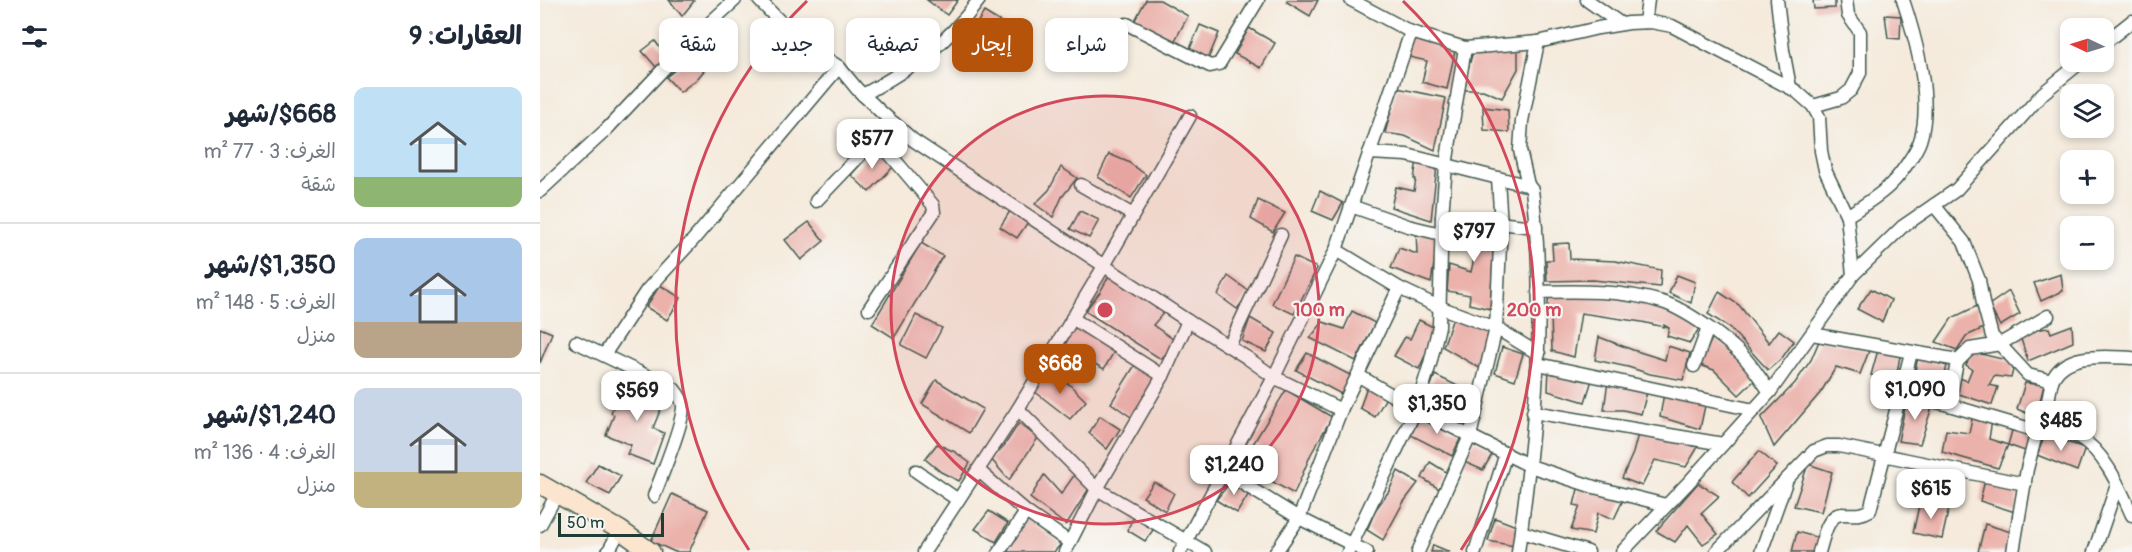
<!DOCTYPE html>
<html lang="ar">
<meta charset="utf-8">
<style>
:root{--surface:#fff;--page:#f2f2f3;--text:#1f2937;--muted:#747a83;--line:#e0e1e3;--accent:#b45309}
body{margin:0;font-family:Pangolin,"Playpen Sans Arabic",sans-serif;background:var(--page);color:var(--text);direction:rtl;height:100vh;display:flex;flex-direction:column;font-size:22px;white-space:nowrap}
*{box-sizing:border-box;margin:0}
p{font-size:20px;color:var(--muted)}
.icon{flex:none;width:33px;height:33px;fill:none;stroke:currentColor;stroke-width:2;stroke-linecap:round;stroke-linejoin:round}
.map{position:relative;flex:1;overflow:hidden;direction:ltr}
.side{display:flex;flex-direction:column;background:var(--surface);width:540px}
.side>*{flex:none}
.guide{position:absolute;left:18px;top:18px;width:570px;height:54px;direction:rtl;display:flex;gap:12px}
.needle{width:39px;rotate:274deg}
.buttons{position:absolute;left:1520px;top:18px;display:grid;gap:12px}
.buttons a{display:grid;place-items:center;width:54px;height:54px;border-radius:12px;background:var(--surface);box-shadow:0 3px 9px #0003;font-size:30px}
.scale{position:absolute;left:18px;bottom:15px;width:106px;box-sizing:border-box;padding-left:6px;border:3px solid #1f3d34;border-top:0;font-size:16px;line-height:21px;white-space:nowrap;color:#1f3d34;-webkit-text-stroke:4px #f6f6f2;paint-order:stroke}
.price{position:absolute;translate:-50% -51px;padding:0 14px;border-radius:12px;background:#fff;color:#222;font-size:20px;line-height:39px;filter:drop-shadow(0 2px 3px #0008)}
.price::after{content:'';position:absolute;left:50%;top:36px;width:18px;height:14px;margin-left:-9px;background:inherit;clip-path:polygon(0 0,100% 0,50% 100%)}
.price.on{background:var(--accent);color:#fff}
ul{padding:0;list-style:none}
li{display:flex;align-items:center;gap:18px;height:150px;padding:0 18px}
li+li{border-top:2px solid var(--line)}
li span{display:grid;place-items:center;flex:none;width:168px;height:120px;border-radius:12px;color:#555}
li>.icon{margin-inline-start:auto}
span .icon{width:72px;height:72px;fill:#fffc;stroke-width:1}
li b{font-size:26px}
h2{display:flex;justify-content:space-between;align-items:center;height:72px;padding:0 18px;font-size:26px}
.chip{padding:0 21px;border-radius:12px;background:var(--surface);box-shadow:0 3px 9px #0003;font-size:21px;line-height:54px}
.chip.on{background:var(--accent);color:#fff}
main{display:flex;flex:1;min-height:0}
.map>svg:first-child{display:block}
.building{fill:#ebb2ab}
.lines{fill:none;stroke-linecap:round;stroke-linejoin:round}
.street-casing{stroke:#3f574d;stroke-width:15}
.secondary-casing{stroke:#3f574d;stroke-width:21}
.street{stroke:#fff;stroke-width:12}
.secondary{stroke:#fbe5cf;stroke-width:18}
.ring{fill:none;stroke:#d1495b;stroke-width:3}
.centre{fill:#d1495b;stroke:#f6f6f2;stroke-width:3}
.ring-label{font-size:18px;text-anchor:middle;font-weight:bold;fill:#d1495b;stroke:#f6f6f2;stroke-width:4.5;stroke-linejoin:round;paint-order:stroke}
</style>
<main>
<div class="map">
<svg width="1592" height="552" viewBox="0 0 1592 552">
<rect width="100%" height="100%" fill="#f6f6f2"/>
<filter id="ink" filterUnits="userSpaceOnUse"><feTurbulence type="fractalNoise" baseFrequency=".0167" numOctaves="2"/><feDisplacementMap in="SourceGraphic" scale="12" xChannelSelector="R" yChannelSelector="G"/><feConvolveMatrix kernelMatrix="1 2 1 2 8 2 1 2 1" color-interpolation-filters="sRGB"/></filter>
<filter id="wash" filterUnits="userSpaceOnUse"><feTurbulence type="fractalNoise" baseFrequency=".008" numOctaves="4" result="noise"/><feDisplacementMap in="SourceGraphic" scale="24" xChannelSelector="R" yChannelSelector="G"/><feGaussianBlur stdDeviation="1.35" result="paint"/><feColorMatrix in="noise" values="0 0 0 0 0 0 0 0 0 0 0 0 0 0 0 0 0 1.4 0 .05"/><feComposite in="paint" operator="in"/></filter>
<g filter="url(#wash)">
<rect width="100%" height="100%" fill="#f5eadb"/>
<g id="blocks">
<g class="building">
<polygon points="129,0 153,0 154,1 142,16"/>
<polygon points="387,0 418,0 407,15"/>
<polygon points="606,0 620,0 648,16 633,44 594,22"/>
<polygon points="747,0 778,0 770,16 747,2"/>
<polygon points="1273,0 1295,0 1295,8 1274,9"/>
<polygon points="444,12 467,26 450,53 427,39"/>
<polygon points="1345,15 1361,16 1360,39 1348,38"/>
<polygon points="179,23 193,43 177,57 164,35"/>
<polygon points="660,25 679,33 668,59 649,51"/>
<polygon points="709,28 735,43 721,68 695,54"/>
<polygon points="869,37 916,46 907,89 882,82 887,61 865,56"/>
<polygon points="115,41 127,57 117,68 102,51"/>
<polygon points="934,48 978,50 978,69 962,98 943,90 922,90"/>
<polygon points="158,52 168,66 157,79 140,92 126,77"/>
<polygon points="857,88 906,98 895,150 865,136 845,133"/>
<polygon points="943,107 968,110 969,132 944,130"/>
<polygon points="335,148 354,166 329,192 311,175"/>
<polygon points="569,154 588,162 606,175 591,198 558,177"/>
<polygon points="877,160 897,165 891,220 851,207 856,187 874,191 876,179 874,179"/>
<polygon points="521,167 537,178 522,197 513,217 495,204 509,190"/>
<polygon points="780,191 803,203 793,220 772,211"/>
<polygon points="718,200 745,213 733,232 711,219"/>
<polygon points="472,208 488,222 477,238 460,227"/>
<polygon points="540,211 559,220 549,238 530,229"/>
<polygon points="909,219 955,227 950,309 929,304 930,295 907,291 909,265 931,272 937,245 906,236"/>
<polygon points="269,222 284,241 261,260 245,240"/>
<polygon points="876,229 898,235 891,283 851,268 859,248 877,254"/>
<polygon points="381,243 403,256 354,338 332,324"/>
<polygon points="1029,243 1030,259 1075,261 1121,270 1120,287 1053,280 1007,281 1006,260 1013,260 1012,244"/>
<polygon points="754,257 777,268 754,314 732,304"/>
<polygon points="570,274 625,311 613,325 637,342 621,359 545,311 560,292"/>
<polygon points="1521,274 1523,291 1501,301 1494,283"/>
<polygon points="1137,275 1155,282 1151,303 1129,293"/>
<polygon points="688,276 710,292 697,309 678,295"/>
<polygon points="120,285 141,298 127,320 106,307"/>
<polygon points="1331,289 1351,300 1342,322 1317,309"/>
<polygon points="1469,291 1480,314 1460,326 1449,305"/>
<polygon points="1179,292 1199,305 1229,343 1239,330 1254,341 1242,358 1228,370 1190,328 1168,314"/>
<polygon points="1009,294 1074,299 1109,304 1128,309 1160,327 1150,343 1127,336 1129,328 1124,325 1124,327 1102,322 1041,313 1034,357 1012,351 1011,312 1007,312"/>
<polygon points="1437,306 1444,328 1426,336 1417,350 1396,342 1412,318"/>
<polygon points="812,311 835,323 816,361 770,338 783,322 804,329"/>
<polygon points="915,312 953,331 941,369 903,347"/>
<polygon points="376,315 402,328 386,358 361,345"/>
<polygon points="710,318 736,333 726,352 702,341"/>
<polygon points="879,320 897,329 879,369 854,356 865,337 870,339"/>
<polygon points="1532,325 1533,342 1488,361 1480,336 1493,330 1509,328 1511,333"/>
<polygon points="535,326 575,350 564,369 544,358 534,374 517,360"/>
<polygon points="0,328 12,333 0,363"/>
<polygon points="1173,336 1190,349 1216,379 1199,395 1174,370 1160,365"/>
<polygon points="1059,337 1093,350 1125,360 1128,346 1150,353 1143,380 1110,374 1088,367 1055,360"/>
<polygon points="1280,339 1329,351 1320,374 1296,367 1281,392 1234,447 1221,418 1255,383 1271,360"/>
<polygon points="962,347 983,354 975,380 955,373"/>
<polygon points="1338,350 1360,356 1355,384 1331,375"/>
<polygon points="1432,352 1475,362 1471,378 1454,376 1449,385 1458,387 1452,405 1416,393 1420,378 1427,381 1432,369 1426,365"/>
<polygon points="767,353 812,376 803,395 756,370"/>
<polygon points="1378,357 1407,366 1401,387 1373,380"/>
<polygon points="595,365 616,378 591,417 571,403"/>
<polygon points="1009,367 1052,380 1045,402 1008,391"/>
<polygon points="510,372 529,384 546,401 530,419 494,391"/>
<polygon points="895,375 934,394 922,420 886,398"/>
<polygon points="396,380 443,409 429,433 382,404"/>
<polygon points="1068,381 1108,389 1101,414 1083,410 1064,410"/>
<polygon points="82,383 107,392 108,389 126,396 113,428 124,433 113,464 87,454 91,445 66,435 74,415 71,413"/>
<polygon points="828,383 849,392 835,417 820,408"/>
<polygon points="1485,383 1504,385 1496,417 1477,409"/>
<polygon points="746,390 792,417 771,454 754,494 719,474 738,455 713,444"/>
<polygon points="1124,393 1166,401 1160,429 1120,417"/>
<polygon points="1367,398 1393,404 1380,444 1358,441"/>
<polygon points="882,413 922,435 912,456 871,435"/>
<polygon points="1433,415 1452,420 1449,439 1468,445 1473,427 1493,434 1488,452 1468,445 1458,468 1402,452 1406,430 1429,433"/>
<polygon points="560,416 580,429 567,449 549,433"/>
<polygon points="479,423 498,438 469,480 451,459 464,446"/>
<polygon points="1099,430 1114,436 1158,447 1146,467 1115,460 1102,486 1082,478 1093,453"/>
<polygon points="1505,435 1545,448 1537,471 1497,455"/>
<polygon points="935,441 954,451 943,470 924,462"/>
<polygon points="397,444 415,452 430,463 419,481 401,472 385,459"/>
<polygon points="1219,451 1237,466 1208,498 1192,482"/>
<polygon points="890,462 908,473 899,489 882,478"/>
<polygon points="58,464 81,476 70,495 46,483"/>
<polygon points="1268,464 1292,472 1281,512 1254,506"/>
<polygon points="858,471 878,483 863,503 843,540 827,530 836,509 849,491"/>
<polygon points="535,474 550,487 526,525 490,498 504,475 521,494"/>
<polygon points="692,480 710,492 697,513 676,500"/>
<polygon points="1445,480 1479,489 1475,512 1440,501"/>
<polygon points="614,482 634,493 625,511 603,497"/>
<polygon points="1158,483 1179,496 1161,513 1178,534 1163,544 1148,525 1135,542 1116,531"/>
<polygon points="1039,485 1084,498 1074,519 1058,513 1053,534 1031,530 1040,506 1034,505"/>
<polygon points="132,494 168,510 149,552 135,552 111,541"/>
<polygon points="1380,501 1409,507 1402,539 1373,533"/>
<polygon points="449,511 468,523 456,542 435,529"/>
<polygon points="596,513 616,526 605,541 587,530"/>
<polygon points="955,518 979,527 974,546 948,541"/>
<polygon points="486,519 521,544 514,552 467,552"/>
<polygon points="1445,524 1471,532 1468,552 1438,552"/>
<polygon points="1257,532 1279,538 1275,552 1252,552"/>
<polygon points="893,545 910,552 891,552"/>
</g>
</g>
</g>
<g filter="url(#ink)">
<use href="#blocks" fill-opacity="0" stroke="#3f574d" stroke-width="1.5"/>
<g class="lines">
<defs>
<g id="street">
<polyline points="219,0 258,40 299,67 317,89 341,112 373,140 648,321 706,357 734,377 801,410"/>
<polyline points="811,0 871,32 925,48 998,42 1058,28 1089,23 1111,22 1132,26 1256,91 1273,106 1279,117 1281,151 1285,170 1307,216"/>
<polyline points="1047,0 1081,24"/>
<polyline points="1237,0 1243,50 1250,87"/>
<polyline points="1105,22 1108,0"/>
<polyline points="587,24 670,66 679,64 718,0"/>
<polyline points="1563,44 1592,21"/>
<path d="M 323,95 C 372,67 405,47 439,0"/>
<polyline points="1273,106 1301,98 1311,90 1320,73 1320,32 1308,15 1306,0"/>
<path d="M 829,153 L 867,155 L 982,184 L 988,185 L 992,190 C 1007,310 995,432 978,552"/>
<polyline points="541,185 593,215"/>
<polyline points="988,185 980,150 982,121 998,42"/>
<polyline points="0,191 65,131 149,42 195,0"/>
<polyline points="276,201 322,153 354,123"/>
<polyline points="1394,205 1424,242 1439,280 1443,303 1452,336 1488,375 1512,381"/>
<polyline points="811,206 868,226 901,234"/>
<polyline points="902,217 996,227"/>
<polyline points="796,250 859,288 899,307 956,328 999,354"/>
<path d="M 1313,275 L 1307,216 C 1322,206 1340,196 1352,183 C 1361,174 1376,152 1380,141 C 1393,101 1376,39 1363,0"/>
<path d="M 998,292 C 1039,291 1082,290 1122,302 C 1145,309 1185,338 1202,355 C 1213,366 1221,380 1230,392"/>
<polyline points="329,309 394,212 393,205 337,139"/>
<polyline points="532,318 623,376"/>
<polyline points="1272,334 1412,359 1417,362 1409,405"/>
<path d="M 36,342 L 134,389 C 138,394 142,399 143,405 C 144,423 121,476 114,496"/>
<polyline points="689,346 741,235"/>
<polyline points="64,355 107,290 153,240 299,67"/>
<path d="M 1592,358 C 1566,357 1524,351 1512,381 C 1510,387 1510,394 1508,400 C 1506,410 1501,420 1497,431 C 1512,431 1526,430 1539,437 C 1565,452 1580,489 1592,515"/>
<polyline points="1417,362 1430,349 1460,344 1508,316"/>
<polyline points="998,364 1214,410"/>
<polyline points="1154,366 1168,328"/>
<polyline points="819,376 876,409 990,466 1054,487 1126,505"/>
<polyline points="1360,393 1409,405 1497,431 1487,469 1473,552"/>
<polyline points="478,409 557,489 665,552"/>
<polyline points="993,412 1183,444"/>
<polyline points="438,470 486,512 459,552"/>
<polyline points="376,471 418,500"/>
<polyline points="682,471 759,518 827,552"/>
<polyline points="486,512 529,542"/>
<polyline points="0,525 17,494"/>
<polyline points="981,532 1048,552"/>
<polyline points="68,552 80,530"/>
<polyline points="384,552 478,409 564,266 650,116"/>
<polyline points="525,552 557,489 623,376 648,321"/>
<polyline points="640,552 734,377 796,250 871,32"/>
<polyline points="736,552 759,518 801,410 859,288"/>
<polyline points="808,552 876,409 890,364 899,326 902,217 906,165 925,48"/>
<polyline points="878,552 930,436 956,328 961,225 958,179"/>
<polyline points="935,552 966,453"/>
<polyline points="1082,552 1148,483 1230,392 1313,275 1362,227 1416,190 1503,93 1541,62"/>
<polyline points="1176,552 1274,451 1287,446 1299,446 1485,484"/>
<polyline points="1221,552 1246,482"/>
<path d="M 1279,552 C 1283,540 1287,513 1303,514 C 1314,514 1320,516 1330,510 L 1371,353"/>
<polyline points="1554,552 1577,485"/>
</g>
<polyline id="secondary" points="0,484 80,530 111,552"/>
</defs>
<use href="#street" class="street-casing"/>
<use href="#secondary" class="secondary-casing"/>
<use href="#street" class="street"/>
<use href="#secondary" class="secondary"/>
</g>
</g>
<circle cx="565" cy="310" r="214" fill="#d1495b" fill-opacity=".12"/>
<g class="ring">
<circle cx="565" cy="310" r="214"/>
<path d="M209 550A429 429 0 0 1 267 1M863 1A429 429 0 0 1 921 550"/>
</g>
<circle cx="565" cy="310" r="9" class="centre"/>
<g class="ring-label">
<text x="779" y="316">100 m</text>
<text x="994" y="316">200 m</text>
</g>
</svg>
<div class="buttons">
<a><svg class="needle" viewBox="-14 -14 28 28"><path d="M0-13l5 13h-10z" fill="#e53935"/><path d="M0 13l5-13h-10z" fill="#747a83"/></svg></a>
<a><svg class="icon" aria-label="layers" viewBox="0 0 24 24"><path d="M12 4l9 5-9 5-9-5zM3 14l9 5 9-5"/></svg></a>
<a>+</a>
<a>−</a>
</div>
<div class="scale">50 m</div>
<b class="price" style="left:332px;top:170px">$577</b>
<b class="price" style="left:934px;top:263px">$797</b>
<b class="price on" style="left:520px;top:395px">$668</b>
<b class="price" style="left:1375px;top:421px">$1,090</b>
<b class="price" style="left:97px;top:422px">$569</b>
<b class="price" style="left:897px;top:435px">$1,350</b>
<b class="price" style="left:1521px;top:452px">$485</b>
<b class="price" style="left:694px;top:496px">$1,240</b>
<b class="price" style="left:1391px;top:520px">$615</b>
<div class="guide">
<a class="chip">شراء</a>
<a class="chip on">إيجار</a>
<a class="chip">تصفية</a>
<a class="chip">جديد</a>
<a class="chip">شقة</a>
</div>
</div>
<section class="side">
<h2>العقارات: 9<svg class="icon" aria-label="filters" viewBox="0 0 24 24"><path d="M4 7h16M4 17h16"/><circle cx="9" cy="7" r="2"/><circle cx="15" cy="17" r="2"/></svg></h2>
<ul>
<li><span style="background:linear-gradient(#bfe0f5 75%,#8fb573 0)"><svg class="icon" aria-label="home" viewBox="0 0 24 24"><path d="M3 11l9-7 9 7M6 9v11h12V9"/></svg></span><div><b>$668/شهر</b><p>الغرف: 3 · 77 m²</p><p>شقة</p></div></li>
<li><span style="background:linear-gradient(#a9c7e8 70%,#b9a48a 0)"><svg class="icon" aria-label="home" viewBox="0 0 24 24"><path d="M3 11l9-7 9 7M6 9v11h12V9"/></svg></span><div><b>$1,350/شهر</b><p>الغرف: 5 · 148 m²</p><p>منزل</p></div></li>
<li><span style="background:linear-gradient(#c9d6e8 70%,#c2b280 0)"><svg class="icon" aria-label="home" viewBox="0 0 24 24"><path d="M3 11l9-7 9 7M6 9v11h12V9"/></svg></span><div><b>$1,240/شهر</b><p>الغرف: 4 · 136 m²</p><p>منزل</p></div></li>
</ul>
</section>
</main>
